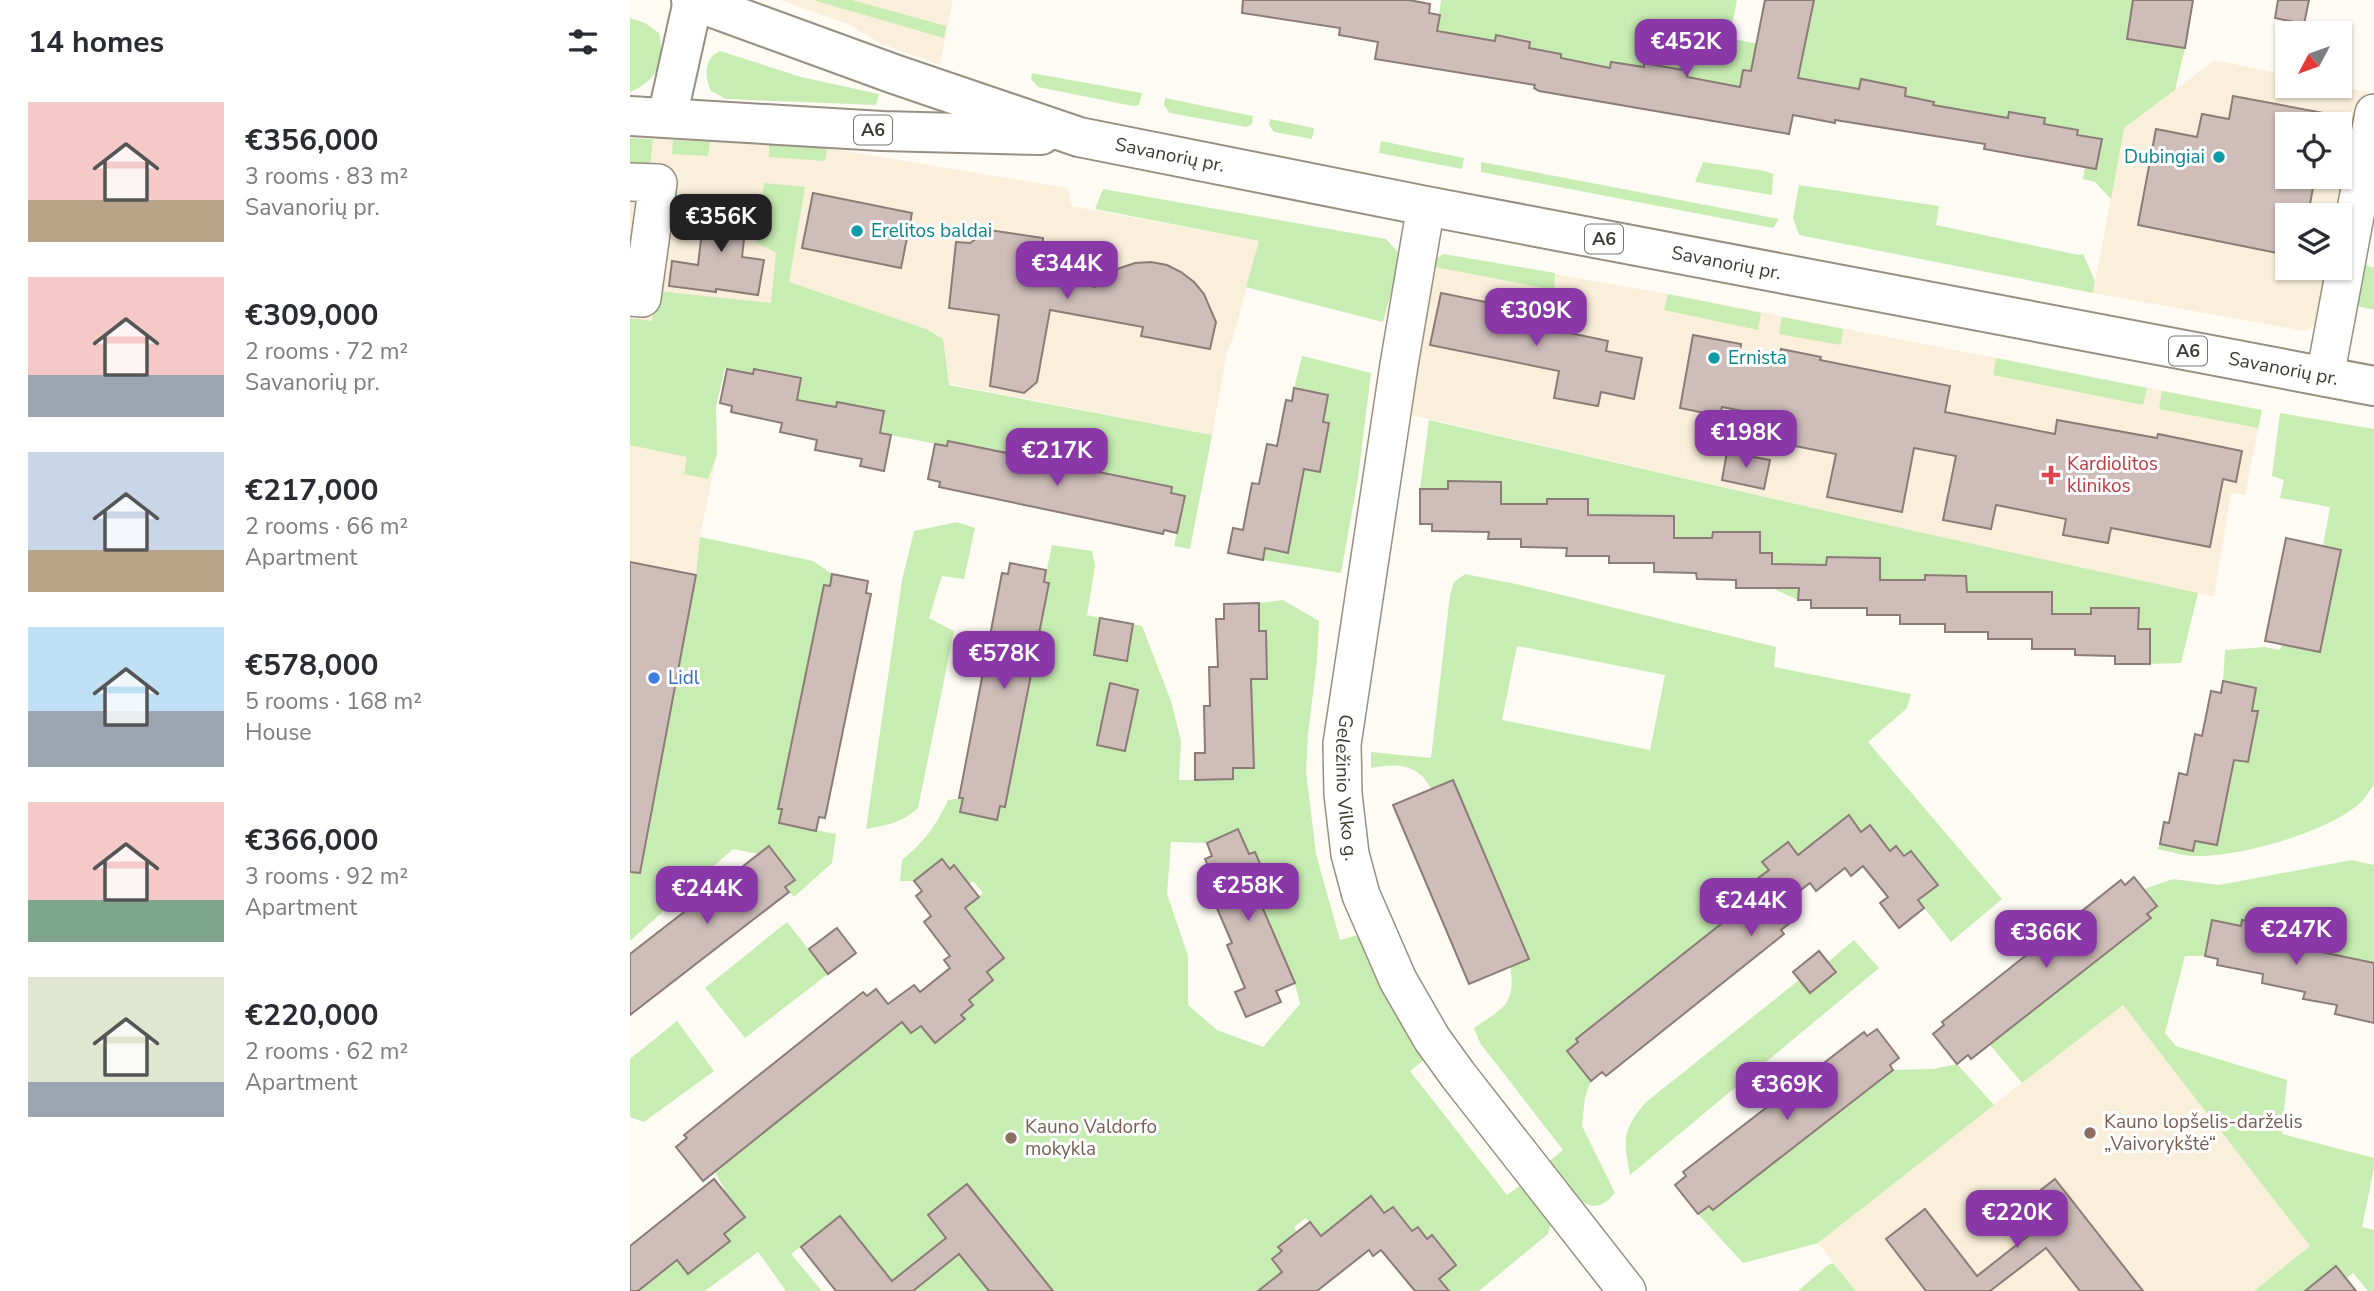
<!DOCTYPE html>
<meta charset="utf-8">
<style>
:root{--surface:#fff;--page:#f7f7f7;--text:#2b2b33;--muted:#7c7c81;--accent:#8a38a8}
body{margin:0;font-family:"Nunito Sans",sans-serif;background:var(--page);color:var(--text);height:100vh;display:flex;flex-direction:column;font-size:26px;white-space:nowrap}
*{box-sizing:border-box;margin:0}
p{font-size:23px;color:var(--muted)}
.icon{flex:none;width:38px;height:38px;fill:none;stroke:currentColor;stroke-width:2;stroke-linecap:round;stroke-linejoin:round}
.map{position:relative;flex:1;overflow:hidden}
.side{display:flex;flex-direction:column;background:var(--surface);width:630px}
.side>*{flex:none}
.needle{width:46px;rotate:229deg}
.buttons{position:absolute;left:1645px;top:21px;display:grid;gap:14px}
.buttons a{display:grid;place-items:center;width:77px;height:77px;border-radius:0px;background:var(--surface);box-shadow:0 2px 5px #0004;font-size:35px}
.price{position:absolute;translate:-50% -60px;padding:0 16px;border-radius:14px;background:var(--accent);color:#fff;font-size:23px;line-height:46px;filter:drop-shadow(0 2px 4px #0008)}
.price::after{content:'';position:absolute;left:50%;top:42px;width:21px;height:16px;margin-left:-10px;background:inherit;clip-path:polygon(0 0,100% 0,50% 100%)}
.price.current{background:#222;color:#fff}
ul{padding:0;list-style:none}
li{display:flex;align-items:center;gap:21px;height:175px;padding:0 28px}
li span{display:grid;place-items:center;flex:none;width:196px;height:140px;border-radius:0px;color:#555}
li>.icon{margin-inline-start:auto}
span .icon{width:84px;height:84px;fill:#fffc;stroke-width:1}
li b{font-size:30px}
h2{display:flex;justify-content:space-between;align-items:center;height:84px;padding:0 28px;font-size:30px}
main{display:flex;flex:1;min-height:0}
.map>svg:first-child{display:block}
.built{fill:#faefda;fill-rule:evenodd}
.green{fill:#c8edb3;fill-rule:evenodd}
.building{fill:#cebdb9;stroke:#8c7c78;stroke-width:2}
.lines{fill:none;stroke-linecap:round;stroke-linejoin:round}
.minor-casing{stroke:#968f82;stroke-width:40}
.major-casing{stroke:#968f82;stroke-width:42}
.minor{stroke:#fff;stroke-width:37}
.major{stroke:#fff;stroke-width:38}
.culture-dot{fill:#0f9aa8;stroke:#fff;stroke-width:2.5}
.health-dot{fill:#e0444e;stroke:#fff;stroke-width:2.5}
.shop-dot{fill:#3f7fe0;stroke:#fff;stroke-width:2.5}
.education-dot{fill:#8d6e63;stroke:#fff;stroke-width:2.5}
.labels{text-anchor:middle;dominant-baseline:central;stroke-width:6;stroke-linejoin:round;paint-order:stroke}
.shield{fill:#fff;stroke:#787672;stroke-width:2}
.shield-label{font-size:18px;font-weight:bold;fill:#3e3b35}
.street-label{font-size:19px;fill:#3e3b35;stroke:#fff}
.culture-label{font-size:19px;fill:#0d838f;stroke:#fff;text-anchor:start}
.health-label{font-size:19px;fill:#be3a42;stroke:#fff;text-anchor:start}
.shop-label{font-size:19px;fill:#366cbe;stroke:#fff;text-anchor:start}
.education-label{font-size:19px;fill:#785e54;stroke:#fff;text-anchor:start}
</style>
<main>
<section class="side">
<h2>14 homes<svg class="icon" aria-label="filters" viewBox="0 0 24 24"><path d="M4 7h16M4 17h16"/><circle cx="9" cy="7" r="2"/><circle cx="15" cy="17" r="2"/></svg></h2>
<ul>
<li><span style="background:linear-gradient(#f6c9c9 70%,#b9a48a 0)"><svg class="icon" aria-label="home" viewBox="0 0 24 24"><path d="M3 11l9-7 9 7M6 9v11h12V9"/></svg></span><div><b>€356,000</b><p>3 rooms · 83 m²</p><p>Savanorių pr.</p></div></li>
<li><span style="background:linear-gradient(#f6c9c9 70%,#9aa5b1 0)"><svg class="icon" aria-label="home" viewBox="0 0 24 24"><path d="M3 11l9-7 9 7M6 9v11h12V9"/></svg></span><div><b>€309,000</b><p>2 rooms · 72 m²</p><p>Savanorių pr.</p></div></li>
<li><span style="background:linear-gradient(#c9d6e8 70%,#b9a48a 0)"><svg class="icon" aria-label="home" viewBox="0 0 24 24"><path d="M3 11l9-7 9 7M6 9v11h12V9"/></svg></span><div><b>€217,000</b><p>2 rooms · 66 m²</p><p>Apartment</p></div></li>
<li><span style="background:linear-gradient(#bfe0f5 60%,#9aa5b1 0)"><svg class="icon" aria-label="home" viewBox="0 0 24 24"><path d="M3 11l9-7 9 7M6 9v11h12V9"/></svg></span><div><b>€578,000</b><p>5 rooms · 168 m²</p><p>House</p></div></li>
<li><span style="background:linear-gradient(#f6c9c9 70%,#7fa58c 0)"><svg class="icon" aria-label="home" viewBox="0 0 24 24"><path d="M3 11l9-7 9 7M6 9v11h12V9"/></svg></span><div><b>€366,000</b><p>3 rooms · 92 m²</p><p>Apartment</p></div></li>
<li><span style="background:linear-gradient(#dfe7d0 75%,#9aa5b1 0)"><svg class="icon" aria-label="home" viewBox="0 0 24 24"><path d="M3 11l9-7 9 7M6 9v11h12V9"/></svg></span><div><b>€220,000</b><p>2 rooms · 62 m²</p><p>Apartment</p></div></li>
</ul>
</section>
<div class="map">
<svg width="1744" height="1291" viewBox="0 0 1744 1291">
<rect width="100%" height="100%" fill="#fefbf5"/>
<g class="built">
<polygon points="150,0 323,0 310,65 252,44 218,24"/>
<path d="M 1585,60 L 1657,75 L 1657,86 L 1708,86 L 1737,92 L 1710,215 L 1657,215 L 1657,268 L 1700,268 L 1689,322 L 1675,331 L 1463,293 L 1494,128 ZM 1657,124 L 1710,124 L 1710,177 L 1657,177 Z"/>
<polygon points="0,138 139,144 197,148 438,188 441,206 629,241 603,338 597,352 582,435 100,341 86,407 87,454 70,537 88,558 121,614 0,885"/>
<polygon points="813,254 1038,294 1632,410 1615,495 1601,493 1584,597 1293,533 777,414 798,269"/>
<polygon points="1492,1004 1681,1247 1624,1291 1226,1291 1188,1243"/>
</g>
<g class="green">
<polygon points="183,0 222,0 316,26 314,38"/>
<polygon points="811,0 1107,0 1099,38 1173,53 1184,0 1503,0 1497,39 1555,48 1545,90 1494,128 1481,199 1465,182 1453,179 1455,167 1466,168 1471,139 1447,135 1414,124 1414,118 1379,112 1378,118 1303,105 1304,102 1275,96 1276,88 1231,80 1229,89 1158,76 1109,95 1014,64 1014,67 981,62 980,68 954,63 929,66 931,54 899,48 899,41 867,35 865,41 807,31"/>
<path d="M 0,18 L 15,23 L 29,33 C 35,62 28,80 0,92 Z"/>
<path d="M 90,51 L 171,77 L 249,94 L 246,105 L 96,99 L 81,91 C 74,76 74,58 90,51 Z"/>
<polygon points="402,73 512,93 509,105 503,106 408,87 401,79"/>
<polygon points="535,98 623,116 622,124 616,127 540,113 534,105"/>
<polygon points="640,119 684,128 682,139 644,132 639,125"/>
<polygon points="0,138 23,139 19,176 0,175"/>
<polygon points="43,140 80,142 78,156 42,154"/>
<polygon points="751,141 834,158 832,169 749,153"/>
<polygon points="139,144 197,148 195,161 139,157"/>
<polygon points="851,162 852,162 1149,219 1143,228 851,172"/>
<polygon points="1073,162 1135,171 1143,174 1142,195 1065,182"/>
<polygon points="134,183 175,187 159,282 296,329 313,339 319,385 582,435 560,549 544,546 555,496 541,493 542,487 381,454 355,454 356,448 319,441 317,446 250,433 253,411 208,402 206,407 167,400 171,378 125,369 123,374 95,368 86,407 87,454 78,479 54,474 57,457 0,445 0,318 22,321 27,291 141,303 146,253 126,242"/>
<polygon points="1169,185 1309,206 1306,225 1449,255 1453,254 1465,281 1463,293 1169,235 1163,218"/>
<polygon points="473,189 756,239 767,251 770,260 753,322 616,287 629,241 465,209"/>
<polygon points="813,254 925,273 924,290 800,266 803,261"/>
<polygon points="1730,262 1744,268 1744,310 1723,305"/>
<polygon points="1038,294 1131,313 1128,330 1034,310"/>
<polygon points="1152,317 1213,329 1211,345 1149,334"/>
<polygon points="672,356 741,373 728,478 711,573 633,560 635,548 658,552 667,505 667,468 690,471 699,423 693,422 698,395 664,388"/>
<polygon points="1366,358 1517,388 1513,405 1363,375"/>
<polygon points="1532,391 1632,410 1628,428 1529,409"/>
<path d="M 1650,413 L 1744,429 L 1744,785 C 1740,790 1736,797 1731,802 C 1700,832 1607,858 1564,856 C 1552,856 1539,851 1527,849 L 1530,844 L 1562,851 L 1565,841 L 1587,845 L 1597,795 L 1598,759 L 1618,762 L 1628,712 L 1622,711 L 1626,688 L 1593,681 L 1595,650 L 1634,647 L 1650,650 L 1652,645 L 1690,652 L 1711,550 L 1693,546 L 1700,507 L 1650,498 L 1654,480 L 1642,476 Z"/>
<polygon points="799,420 1293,533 1568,593 1551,663 1520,664 1520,630 1508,629 1509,609 1461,614 1422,614 1422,592 1375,592 1337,598 1336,576 1296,575 1295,580 1250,580 1249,558 1197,557 1196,565 1169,565 1168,600 1142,588 1142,554 1130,553 1130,532 1083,532 1082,538 1044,538 958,521 958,499 917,499 917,504 871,504 871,482 819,481 818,489 790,489"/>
<path d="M 327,522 L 345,528 L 334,579 L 312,576 L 299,618 L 324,631 L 288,808 C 272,823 257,825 236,829 L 272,580 L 284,531 Z"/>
<polygon points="70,537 183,561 202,574 200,586 194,585 148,808 152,810 150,823 206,834 202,863 164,897 155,887 165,879 142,851 133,858 129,854 103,849 0,941 0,854 16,846 66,575"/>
<path d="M 422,545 L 462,551 L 465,566 L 457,615 L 470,618 L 464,655 L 497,661 L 503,624 L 512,626 L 541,701 L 551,741 L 549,780 L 602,779 L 603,768 L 624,767 L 622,718 L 613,679 L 636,679 L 629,631 L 629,603 L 653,600 L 689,621 L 687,661 L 678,734 L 676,771 L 686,854 L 710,940 L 727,935 L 795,1059 L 780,1071 L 877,1195 L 894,1183 L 921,1222 L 918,1234 L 849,1291 L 814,1291 L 817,1288 L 809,1279 L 826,1265 L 802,1235 L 797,1239 L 788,1227 L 782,1231 L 763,1207 L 754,1213 L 741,1196 L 709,1221 L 694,1240 L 676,1218 L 664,1227 L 667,1232 L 649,1247 L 652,1251 L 642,1259 L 656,1277 L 628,1291 L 423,1291 L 337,1184 L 298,1215 L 316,1238 L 262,1281 L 210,1217 L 161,1254 L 192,1291 L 156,1291 L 128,1252 L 75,1291 L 8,1291 L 47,1260 L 59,1274 L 99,1241 L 94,1234 L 114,1217 L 101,1201 L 85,1172 L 263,1030 L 269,1018 L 281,1033 L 291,1026 L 305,1043 L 335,1019 L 331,1015 L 343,1005 L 339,1000 L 363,980 L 357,972 L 374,958 L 349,927 L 331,911 L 353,893 L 343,881 L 339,884 L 324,866 L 320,869 L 312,859 L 284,881 L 270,881 L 272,860 C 295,841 305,827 318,800 L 333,798 L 330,812 L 367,820 L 370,806 L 375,807 L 419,583 L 414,582 ZM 608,829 L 619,854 L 625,853 L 644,896 L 623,905 C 644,936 662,966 670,1004 L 633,1047 L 587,1030 L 558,1005 L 558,956 L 537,894 L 541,842 L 577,843 Z"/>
<path d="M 835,574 L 891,585 L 1146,647 L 1144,667 L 1281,694 L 1277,708 L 1238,742 L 1372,899 L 1321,942 L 1288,900 L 1308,885 L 1281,851 L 1274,856 L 1266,846 L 1260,851 L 1231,832 L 1218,815 L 1189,838 L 1174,863 L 1157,842 L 1133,862 L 1139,870 L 1127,879 L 1138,893 L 1124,897 L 946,1039 L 948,1042 L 938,1051 L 961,1081 L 955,1097 L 952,1126 L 985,1193 C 981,1197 977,1202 972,1204 C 952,1215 928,1176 917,1163 L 933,1150 L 850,1043 L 844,1028 C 871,1009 887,1005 880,967 L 899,959 L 823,780 L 801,789 C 788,763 767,763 741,768 L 741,752 L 801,758 L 820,595 L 824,582 ZM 887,646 L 1035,675 L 1020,750 L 872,720 Z"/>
<polygon points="1722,860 1744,865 1744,963 1694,953 1657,952 1661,930 1613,920 1611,926 1583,920 1575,956 1555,956 1535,1033 1546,1046 1657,1080 1652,1134 1744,1158 1744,1168 1732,1227 1744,1230 1744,1291 1738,1291 1723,1273 1716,1279 1706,1266 1677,1291 1624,1291 1680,1246 1493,1005 1392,1083 1360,1045 1372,1035 1369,1031 1391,1020 1520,919 1517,914 1527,906 1514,889 1543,879 1589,885"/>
<polygon points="157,922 198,974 115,1038 75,988"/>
<path d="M 1224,940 L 1249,968 L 1000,1175 C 994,1140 991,1132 1015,1103 L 1169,980 L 1180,992 L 1205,972 L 1198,962 Z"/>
<polygon points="47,1021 84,1071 14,1122 0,1117 0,1059"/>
<polygon points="1327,1064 1364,1105 1188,1243 1113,1263 1068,1214 1079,1206 1084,1210 1263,1070 1303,1069"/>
<polygon points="329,1254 359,1291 283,1291"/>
<polygon points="1203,1263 1226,1291 1168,1291 1198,1265"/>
</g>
<g class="building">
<polygon points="613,0 779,0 800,4 799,13 810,15 807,31 865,41 866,35 900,42 899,48 931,54 931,58 980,68 981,62 1014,67 1014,63 1058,71 1057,77 1110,87 1113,70 1121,71 1135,0 1184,0 1168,78 1229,89 1231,79 1276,88 1275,96 1304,102 1303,105 1378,118 1379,112 1415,118 1414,124 1448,130 1447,135 1472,139 1466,169 1354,149 1355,144 1205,120 1205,123 1163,115 1159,134 909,91 904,88 905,85 745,59 748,42 709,35 710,28 612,13"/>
<polygon points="1503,0 1563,0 1555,48 1497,39"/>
<polygon points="1648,0 1679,0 1674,24 1645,18"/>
<polygon points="1603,96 1699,114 1698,124 1657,124 1657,177 1685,177 1678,215 1657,215 1657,255 1508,225 1526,129 1567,137 1572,114 1599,119"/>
<polygon points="183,193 282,213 271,268 172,248"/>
<polygon points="76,198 118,204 112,257 134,260 128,295 86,289 86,292 39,286 42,261 68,265"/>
<polygon points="359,230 413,238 413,244 431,247 426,279 465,287 476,276 490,268 505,263 521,262 537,265 551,272 564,282 574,294 586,322 580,349 511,336 513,327 420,310 407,382 394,393 360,386 369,315 319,308 326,242 340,243"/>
<polygon points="811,293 919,315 916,328 978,341 976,351 1012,358 1004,399 971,392 968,406 924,398 929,371 800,345"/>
<polygon points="1063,335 1111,344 1109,356 1148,364 1151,349 1191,357 1190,360 1320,386 1315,412 1425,434 1427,420 1527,438 1528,434 1612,451 1606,482 1593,479 1580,547 1481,528 1478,543 1433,535 1436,519 1366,505 1361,529 1313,520 1326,456 1284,448 1272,512 1197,497 1206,454 1144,442 1148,418 1092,407 1090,416 1050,408"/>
<polygon points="97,369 123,374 124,369 171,378 167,400 206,407 207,402 254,411 250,433 261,435 254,471 230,466 232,459 185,450 187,440 150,432 152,423 101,412 102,406 90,403"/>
<polygon points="664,388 698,395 693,422 699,423 690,472 674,469 658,553 635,548 633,560 598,553 603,528 613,530 622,483 629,484 637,444 647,446 656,400 662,401"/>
<polygon points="318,441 542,487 541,493 555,496 547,533 534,530 533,534 309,487 310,482 298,479 305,444 317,446"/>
<polygon points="1097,452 1140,460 1134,489 1092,480"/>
<polygon points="818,481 871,482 871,504 917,504 917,499 958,499 958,515 1044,516 1044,538 1082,538 1083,532 1130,532 1130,553 1142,553 1142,564 1196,565 1197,557 1250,558 1250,580 1295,580 1295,575 1336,576 1337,592 1422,592 1422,614 1461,614 1461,608 1509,608 1508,629 1520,629 1520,664 1485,664 1485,656 1445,655 1445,649 1402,649 1402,639 1358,639 1358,632 1315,632 1315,624 1270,624 1270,615 1237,615 1237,608 1181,608 1181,600 1168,600 1169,588 1106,588 1106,580 1067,579 1066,573 1024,572 1024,563 979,563 979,556 936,556 937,548 891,547 891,539 858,539 859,532 802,531 802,524 790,524 790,489 818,489"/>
<polygon points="1656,538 1711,550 1690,652 1635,641"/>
<polygon points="0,562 66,575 10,873 0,872"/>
<polygon points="380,563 416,570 414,582 419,583 375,807 370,806 367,820 330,812 333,798 329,798 372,573 378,574"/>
<polygon points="202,574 238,581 236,593 241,594 195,818 189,817 186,831 149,823 152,809 148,809 194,585 200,586"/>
<polygon points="629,603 629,631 636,631 637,679 621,679 624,768 603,768 603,779 565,780 565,753 575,753 574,706 580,706 579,667 588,667 586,619 594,619 594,604"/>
<polygon points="470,618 503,624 497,661 464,655"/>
<polygon points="1593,681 1626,688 1622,711 1628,711 1618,762 1604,760 1587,845 1565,841 1563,851 1530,844 1534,822 1539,823 1549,773 1557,775 1565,734 1572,736 1581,691 1591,693"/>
<polygon points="480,683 508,690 495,751 467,745"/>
<polygon points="823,780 899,959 839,984 763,805"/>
<polygon points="1219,815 1231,832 1240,825 1260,851 1266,846 1274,856 1281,851 1308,885 1288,900 1294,908 1269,928 1250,903 1258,897 1233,866 1221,876 1215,868 1186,891 1180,883 1149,907 1161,922 1151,930 1154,934 976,1076 972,1072 961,1081 937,1051 948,1042 946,1039 1135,889 1127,879 1139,870 1132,862 1158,842 1168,855"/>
<polygon points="608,829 619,854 625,852 644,896 630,902 665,983 646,991 651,1002 616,1017 605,992 615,988 597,945 602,943 586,906 594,903 575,859 582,856 577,843"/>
<polygon points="139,846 165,880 155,887 159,892 0,1015 0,954"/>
<polygon points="312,859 320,869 324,865 349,897 335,908 374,958 357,972 363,980 339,1000 343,1005 331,1015 335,1019 305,1043 291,1026 281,1033 272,1022 73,1181 46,1147 57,1138 54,1135 233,992 237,996 246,989 258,1004 284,985 290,992 320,968 314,960 320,956 294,922 301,916 286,896 292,891 284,881"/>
<polygon points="1504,877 1527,906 1517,914 1521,918 1341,1059 1338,1055 1327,1064 1303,1034 1314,1025 1312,1022 1491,880 1495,885"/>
<polygon points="1582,920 1611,926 1612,920 1661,930 1658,945 1744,963 1744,1023 1705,1014 1707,1005 1673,999 1675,992 1632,983 1633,974 1587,965 1588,959 1575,956"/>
<polygon points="207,928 226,953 198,974 179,949"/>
<polygon points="1189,951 1206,972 1180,993 1163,972"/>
<polygon points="1247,1029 1269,1058 1260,1065 1263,1070 1083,1210 1079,1206 1068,1214 1045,1185 1056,1176 1053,1172 1234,1032 1237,1036"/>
<polygon points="84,1179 115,1217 94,1234 100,1241 58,1274 47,1260 8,1291 0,1291 0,1246"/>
<polygon points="1425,1179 1513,1291 1450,1291 1416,1248 1360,1291 1296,1291 1256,1239 1295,1209 1347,1276 1403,1232 1385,1210"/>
<polygon points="337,1184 423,1291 359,1291 329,1254 283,1291 206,1291 171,1247 210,1216 262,1281 316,1238 298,1215"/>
<polygon points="741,1196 754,1213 763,1207 782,1231 788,1227 797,1239 802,1235 826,1265 809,1279 819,1291 785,1291 751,1250 743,1256 739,1250 687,1291 628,1291 652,1272 642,1259 652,1251 648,1247 680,1222 691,1236"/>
<polygon points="1706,1266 1726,1291 1675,1291"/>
</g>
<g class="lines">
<defs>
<g id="minor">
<polyline points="0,182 28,183 12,298 0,297"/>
<path id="s1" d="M 796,206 L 769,365 L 712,744 L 713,794 L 720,854 L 731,895 L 768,980 L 802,1039 L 828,1075 L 997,1291"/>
<polyline points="1695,377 1744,113"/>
</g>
<g id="major">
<path id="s2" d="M 61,0 L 264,74 L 449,137 L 796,206 L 1744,386"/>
<polyline points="0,116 252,131 411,135"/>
<polyline points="37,118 63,1"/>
</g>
</defs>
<use href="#minor" class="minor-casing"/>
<use href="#major" class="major-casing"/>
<use href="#minor" class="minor"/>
<use href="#major" class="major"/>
</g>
<g class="culture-dot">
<circle cx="1589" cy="157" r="7"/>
<circle cx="227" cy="231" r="7"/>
<circle cx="1084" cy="358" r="7"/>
</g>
<path class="health-dot" d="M1417.5 464.5h7v7h7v7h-7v7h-7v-7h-7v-7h7z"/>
<circle class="shop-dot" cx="24" cy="678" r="7"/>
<g class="education-dot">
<circle cx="1460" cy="1133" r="7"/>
<circle cx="381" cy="1138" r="7"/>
</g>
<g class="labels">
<g class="shield">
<rect x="224" y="115.5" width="38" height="29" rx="5"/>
<rect x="955" y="224.5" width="38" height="29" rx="5"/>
<rect x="1539" y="336.5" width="38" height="29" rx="5"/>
</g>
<g class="shield-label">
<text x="243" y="130">A6</text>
<text x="974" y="239">A6</text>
<text x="1558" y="351">A6</text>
</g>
<g class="street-label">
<text stroke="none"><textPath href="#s2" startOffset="504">Savanorių pr.</textPath></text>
<text stroke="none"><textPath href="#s2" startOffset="1071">Savanorių pr.</textPath></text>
<text stroke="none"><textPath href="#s2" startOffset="1638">Savanorių pr.</textPath></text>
<text stroke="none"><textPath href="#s1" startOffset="588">Geležinio Vilko g.</textPath></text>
</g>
<g class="culture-label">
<text x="1575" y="157" text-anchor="end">Dubingiai</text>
<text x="241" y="231">Erelitos baldai</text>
<text x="1098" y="358">Ernista</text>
</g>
<g class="health-label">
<text x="1437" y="464">Kardiolitos<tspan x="1437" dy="22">klinikos</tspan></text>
</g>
<g class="shop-label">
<text x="38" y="678">Lidl</text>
</g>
<g class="education-label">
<text x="1474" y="1122">Kauno lopšelis-darželis<tspan x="1474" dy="22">„Vaivorykštė“</tspan></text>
<text x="395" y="1127">Kauno Valdorfo<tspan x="395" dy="22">mokykla</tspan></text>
</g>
</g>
</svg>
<div class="buttons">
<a><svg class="needle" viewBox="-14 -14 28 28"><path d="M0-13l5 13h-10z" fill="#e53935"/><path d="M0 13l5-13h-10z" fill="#7c7c81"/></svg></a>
<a><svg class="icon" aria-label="locate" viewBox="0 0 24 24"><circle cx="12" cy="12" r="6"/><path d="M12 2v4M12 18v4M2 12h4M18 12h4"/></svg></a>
<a><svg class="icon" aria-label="layers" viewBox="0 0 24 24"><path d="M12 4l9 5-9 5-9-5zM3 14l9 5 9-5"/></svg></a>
</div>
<b class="price" style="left:1056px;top:79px">€452K</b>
<b class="price current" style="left:91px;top:254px">€356K</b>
<b class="price" style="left:437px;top:301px">€344K</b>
<b class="price" style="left:906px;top:348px">€309K</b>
<b class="price" style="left:1116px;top:470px">€198K</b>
<b class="price" style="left:427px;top:488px">€217K</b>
<b class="price" style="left:374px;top:691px">€578K</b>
<b class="price" style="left:618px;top:923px">€258K</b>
<b class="price" style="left:77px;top:926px">€244K</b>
<b class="price" style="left:1121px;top:938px">€244K</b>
<b class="price" style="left:1666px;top:967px">€247K</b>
<b class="price" style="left:1416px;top:970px">€366K</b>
<b class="price" style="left:1157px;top:1122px">€369K</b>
<b class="price" style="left:1387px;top:1250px">€220K</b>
</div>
</main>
